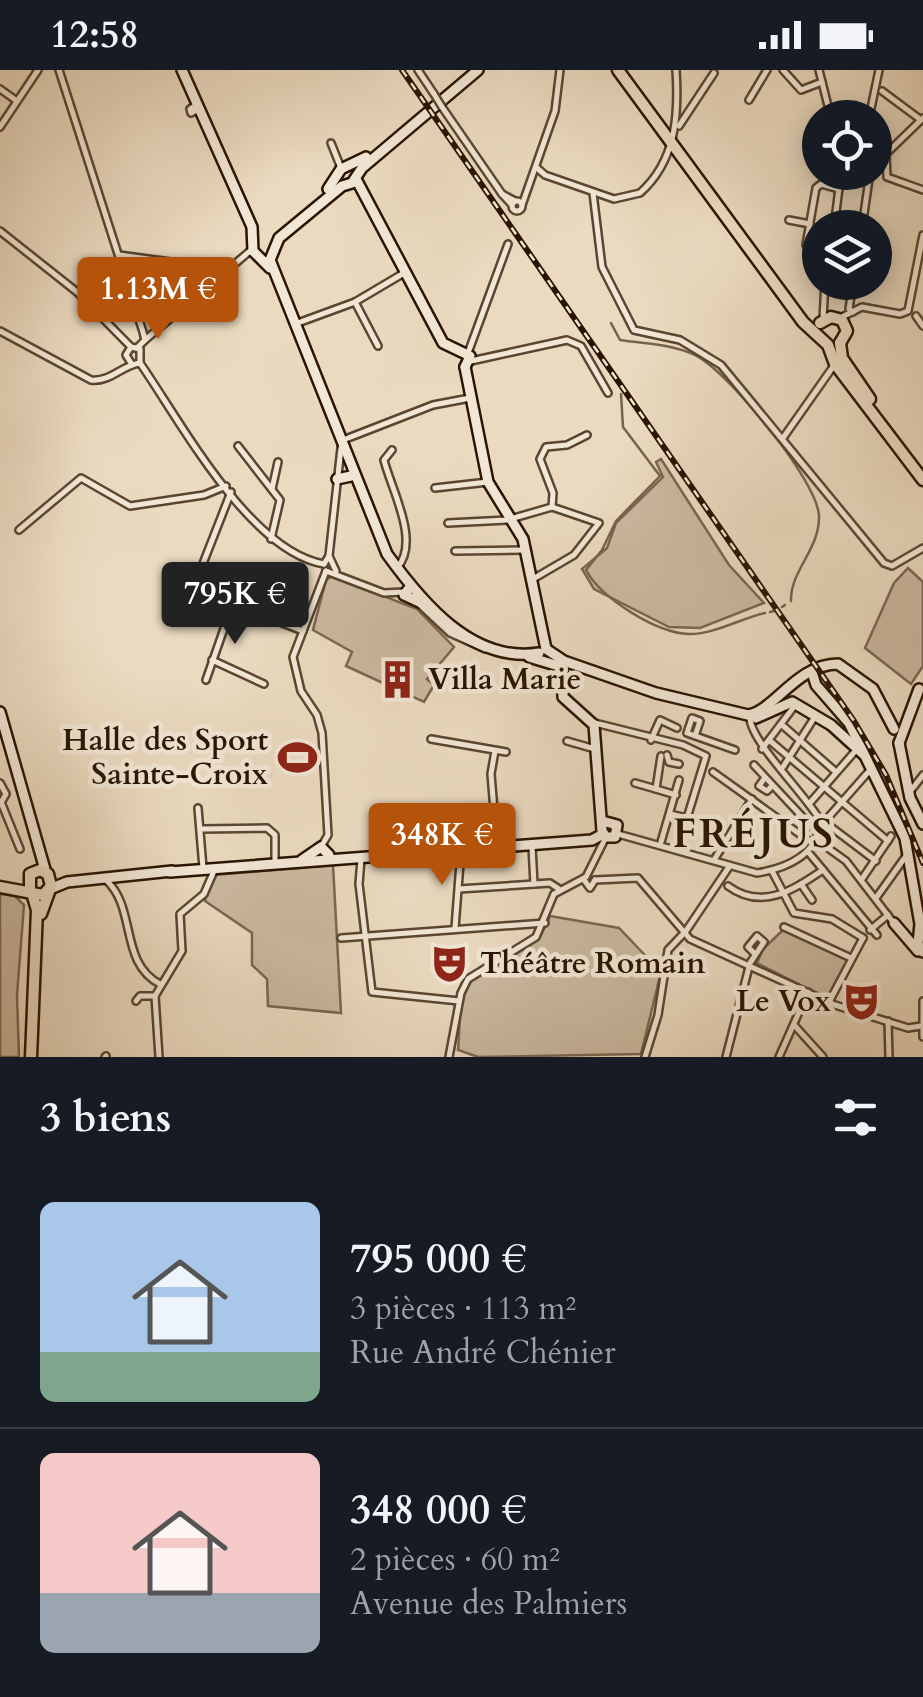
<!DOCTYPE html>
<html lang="fr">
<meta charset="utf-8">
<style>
:root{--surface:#171b24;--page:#20242c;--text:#f1f3f6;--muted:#9ea1a6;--line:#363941;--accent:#b45309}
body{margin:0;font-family:Cardo,serif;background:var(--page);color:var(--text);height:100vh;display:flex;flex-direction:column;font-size:38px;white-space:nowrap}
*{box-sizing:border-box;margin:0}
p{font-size:32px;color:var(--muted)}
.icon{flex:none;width:55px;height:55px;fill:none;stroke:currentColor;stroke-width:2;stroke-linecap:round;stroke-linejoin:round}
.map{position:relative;height:987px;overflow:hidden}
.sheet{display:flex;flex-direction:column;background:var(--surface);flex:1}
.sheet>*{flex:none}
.buttons{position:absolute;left:802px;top:30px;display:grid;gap:20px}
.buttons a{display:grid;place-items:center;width:90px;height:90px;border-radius:50%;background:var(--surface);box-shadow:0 5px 25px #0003;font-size:50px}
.price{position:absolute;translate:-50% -85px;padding:0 22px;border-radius:10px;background:var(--accent);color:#fff;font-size:32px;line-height:65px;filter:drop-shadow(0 2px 5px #0008)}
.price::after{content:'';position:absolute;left:50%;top:60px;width:30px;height:22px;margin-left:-15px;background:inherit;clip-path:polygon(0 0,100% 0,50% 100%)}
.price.current{background:#222;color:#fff}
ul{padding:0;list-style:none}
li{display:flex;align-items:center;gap:30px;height:250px;padding:0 40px}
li+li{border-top:2px solid var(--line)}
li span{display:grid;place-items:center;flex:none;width:280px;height:200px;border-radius:15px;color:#555}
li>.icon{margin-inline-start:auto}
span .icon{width:120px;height:120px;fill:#fffc;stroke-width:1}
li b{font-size:42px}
h2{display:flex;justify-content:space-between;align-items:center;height:120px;padding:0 40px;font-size:42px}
.status{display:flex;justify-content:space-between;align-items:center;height:70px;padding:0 50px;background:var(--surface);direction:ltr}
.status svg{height:28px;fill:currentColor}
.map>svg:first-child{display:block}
.green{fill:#cab89f;stroke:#7a6650;stroke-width:2.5}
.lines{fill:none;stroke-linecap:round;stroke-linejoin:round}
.stream{stroke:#76634c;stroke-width:2.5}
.street-tunnel{stroke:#cebca3;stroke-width:5;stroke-dasharray:5 2.5;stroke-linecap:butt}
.street-casing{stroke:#5a4630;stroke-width:10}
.secondary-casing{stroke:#291400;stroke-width:14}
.primary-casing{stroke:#291400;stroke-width:15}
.street{stroke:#f2e7d6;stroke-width:5}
.secondary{stroke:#f2e7d6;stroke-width:9}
.primary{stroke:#ebdac0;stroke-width:10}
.rail-casing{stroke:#291400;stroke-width:6}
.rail{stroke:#f2e7d6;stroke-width:2.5;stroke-dasharray:8;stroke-linecap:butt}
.street-bridge-casing{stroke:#5a4630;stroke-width:10;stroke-linecap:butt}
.street-bridge{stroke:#f2e7d6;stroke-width:5}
.labels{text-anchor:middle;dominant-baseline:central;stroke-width:9;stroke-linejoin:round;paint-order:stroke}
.poi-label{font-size:30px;font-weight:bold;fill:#291400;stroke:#f2e7d6;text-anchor:start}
.district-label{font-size:40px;font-weight:bold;letter-spacing:2.5px;fill:#291400;stroke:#f2e7d6}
</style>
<div class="status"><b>12:58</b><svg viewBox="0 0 49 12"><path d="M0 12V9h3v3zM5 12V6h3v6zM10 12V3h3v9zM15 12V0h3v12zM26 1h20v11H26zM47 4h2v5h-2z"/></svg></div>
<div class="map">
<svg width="923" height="987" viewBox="0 0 923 987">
<rect width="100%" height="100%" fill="#ebdac0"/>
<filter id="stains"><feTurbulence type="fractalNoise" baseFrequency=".002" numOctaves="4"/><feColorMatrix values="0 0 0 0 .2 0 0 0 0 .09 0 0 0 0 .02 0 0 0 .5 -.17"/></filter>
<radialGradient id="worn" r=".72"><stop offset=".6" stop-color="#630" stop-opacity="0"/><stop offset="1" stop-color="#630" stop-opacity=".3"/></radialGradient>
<g class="green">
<polygon points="661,389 729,495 764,533 700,558 669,557 594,519 582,499 607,478 616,453 663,407 656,392"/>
<polygon points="908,498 923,512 923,596 911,614 865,578 894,513"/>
<polygon points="332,506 417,539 454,577 427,609 434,615 424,632 346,596 352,582 313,560 326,510"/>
<polygon points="333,795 341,943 268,936 267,909 252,895 252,863 205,831 213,805"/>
<polygon points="0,824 13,824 24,835 17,925 19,987 0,987"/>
<path d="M 550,846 L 619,858 L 661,902 L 641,984 L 478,987 L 458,980 C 460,961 458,932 466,916 C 483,882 536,892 550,846 Z"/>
<polygon points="784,859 848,889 828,929 757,893 763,879"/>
</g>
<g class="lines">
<g class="stream">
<path d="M 611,253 L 620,270 C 646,274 671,274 695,285 C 727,300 818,411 819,446 C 820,479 790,501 791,531"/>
<path d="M 621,324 L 623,357 L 660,406 L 616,451 L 602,480 L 586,500 C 601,528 656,563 689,564 C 712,565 742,548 765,543"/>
<polyline points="782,537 785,535"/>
<polyline points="770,542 774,541"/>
</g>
<polyline class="street-tunnel" points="763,879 765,880"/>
<defs>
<g id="street">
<polyline points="59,0 143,262 145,270 138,277"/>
<polyline points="418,0 434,24"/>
<polyline points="783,0 801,20 822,12"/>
<polyline points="819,0 831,48"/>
<polyline points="0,19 17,31"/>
<polyline points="882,21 921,50"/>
<polyline points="749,30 767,0"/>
<polygon points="193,37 195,41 191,43 190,39"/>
<polyline points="442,37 502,124"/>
<polyline points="869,48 879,0"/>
<polyline points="679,56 714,3"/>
<polyline points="0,57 38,0"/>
<polyline points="331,73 341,98"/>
<polyline points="875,84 886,84"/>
<polyline points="886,84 887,107 923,120"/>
<polyline points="886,84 923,48"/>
<path d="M 537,98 L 545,105 L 614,129 L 640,123 C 676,91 679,45 676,0"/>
<polyline points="593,123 602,197 634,260 680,270 721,295 884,493 892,496 923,478"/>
<circle cx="517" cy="136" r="5"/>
<polyline points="512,135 502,124 515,131"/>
<polyline points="522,135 555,41 560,0"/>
<polyline points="789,150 810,154"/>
<polyline points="834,158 841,102"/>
<polyline points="862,158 870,102"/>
<polyline points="0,161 77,222 131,277 140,279 140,293"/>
<polyline points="820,182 806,175 816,118 821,114 839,119"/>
<polyline points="119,185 193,195"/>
<polyline points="355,232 378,276"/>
<polyline points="853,242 849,239 853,212"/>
<polyline points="916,246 923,256"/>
<polyline points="842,247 862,237 900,244 908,241 923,165"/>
<polyline points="823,249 825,212"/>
<polyline points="295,254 355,232 404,203"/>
<path d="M 0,261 L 91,310 C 111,312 122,295 140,293"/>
<polyline points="145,270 250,181"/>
<polyline points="468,283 508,174"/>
<polyline points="471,291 567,270 581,276 608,323"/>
<polyline points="131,293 126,285 131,277"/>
<path d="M 140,293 C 181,352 249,481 324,494"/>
<polyline points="783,368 835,294"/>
<polyline points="343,370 433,335 470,328"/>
<polyline points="238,376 280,430 271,469"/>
<path d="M 392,380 L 384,390 C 391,419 421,472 397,498"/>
<polyline points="435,418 488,412"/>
<polyline points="272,419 278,392"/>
<polyline points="231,422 195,514 204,523 303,561"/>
<polyline points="448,453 507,450 552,437"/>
<polyline points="19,460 81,408 130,436 204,425 226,416"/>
<polyline points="455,481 524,480"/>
<polyline points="329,486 336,501"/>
<polyline points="324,494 329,486 341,378"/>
<polyline points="326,501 384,523 404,522"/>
<polyline points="533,509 574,485 599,453 552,437 553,423 540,389 546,377 567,375 587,365"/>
<polyline points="418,533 450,563 485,579"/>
<polyline points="212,590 264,614"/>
<polyline points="206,610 233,533"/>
<path d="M 750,649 C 753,674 804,723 820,750"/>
<polyline points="595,653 683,675 706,686 687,748 670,744"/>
<polyline points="781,654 836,702"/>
<polyline points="695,666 700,651 692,648 687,663 735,680"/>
<polyline points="431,669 506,682"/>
<polyline points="651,670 660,650 677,658"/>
<polyline points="769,670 888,771"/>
<polyline points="567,671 595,679"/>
<polyline points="762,679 796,634"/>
<polyline points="495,681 491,704 497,776"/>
<polyline points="667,685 669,692 679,694"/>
<polyline points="661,686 656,719 676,725"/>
<polyline points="754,695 809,754"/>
<polyline points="783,697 816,645"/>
<polyline points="713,702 801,765"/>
<polyline points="764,709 759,716 767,721 771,717"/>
<polyline points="0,713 6,724 2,731"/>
<polyline points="635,713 656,719"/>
<polyline points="909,723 923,705"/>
<polyline points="1,732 20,779"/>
<polyline points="809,734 857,679"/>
<polyline points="198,738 203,798"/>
<polyline points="826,750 870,700"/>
<polyline points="823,751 876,791"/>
<polyline points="201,759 267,758 275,765 275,792"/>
<path d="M 618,764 L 757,803 C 788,798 819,784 820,750"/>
<polyline points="818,771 846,791 893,852"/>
<polyline points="661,772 679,710"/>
<polyline points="815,775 801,765 809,754 819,756"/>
<polyline points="321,777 328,765 322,663 317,645 301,621 293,587 326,501"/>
<polyline points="532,777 534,814"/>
<polyline points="809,783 877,865"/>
<polyline points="361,789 359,814 372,922 459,931"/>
<polyline points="714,790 752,729"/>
<polyline points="772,801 794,843 832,849 863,868"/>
<polyline points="862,809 891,766"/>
<path d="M 106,810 C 137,838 119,893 160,914"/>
<polyline points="584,810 590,818 595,810"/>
<polyline points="595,810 638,808 690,869 835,935 908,958 921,956"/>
<polyline points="801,814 812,830"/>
<path d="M 728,816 C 762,841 793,820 823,800"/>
<polyline points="459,819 550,813 559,819"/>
<polyline points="876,828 906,786"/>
<polyline points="784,857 851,888"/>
<polyline points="455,858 461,780"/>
<polyline points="870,860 888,845"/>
<polyline points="341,868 545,853"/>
<polyline points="136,931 140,926 155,926"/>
<polyline points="923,931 923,967"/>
<polyline points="829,932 863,868"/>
<polyline points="888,951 889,987"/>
<polyline points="795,956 823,987"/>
<polyline points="105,987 106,986"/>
<polyline points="159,987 155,926 182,881 180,844 204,824 214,801"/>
<polyline points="449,987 461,923 468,909 536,867 554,824 586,807 606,767"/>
<polyline points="645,987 658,945 668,880 686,861 729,797"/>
<polyline points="726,987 750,893 764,872 757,866 748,877 754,883"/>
<polyline points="779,987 808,922"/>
</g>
<g id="secondary">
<polyline points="182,0 252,157 253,181 270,198"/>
<path d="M 478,0 L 362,98 L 352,113 L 342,116 L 279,168 L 270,190 L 387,484 C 421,531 472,594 539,583"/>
<polyline points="356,109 443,273 470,286 465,297"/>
<polyline points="328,119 341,99 366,87"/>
<polyline points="465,297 488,412 523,469 546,579"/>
<polyline points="337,409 351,406"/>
<polyline points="410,517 404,525 419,532"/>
<path d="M 546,579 L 564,591 L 656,623 L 748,645 C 774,641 797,594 838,594 L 873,619 L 894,659"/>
<polyline points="529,587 562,597 563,627 594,655 602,761 606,767 615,767 617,755 606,752"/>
<polyline points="812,602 816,615 849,653 905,768 920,854 918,874 923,882"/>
<polyline points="0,642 46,803"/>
<polyline points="756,648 792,632 831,655 863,684"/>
<polyline points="899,673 910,728 923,754"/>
<polyline points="899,673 919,619"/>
<polyline points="302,790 321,777 329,785"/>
<polyline points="170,802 592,770 603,764"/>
<polyline points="50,819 67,812 172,801"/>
<polyline points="894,853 918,881"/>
</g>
<g id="primary">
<polyline points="618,0 803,252 828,275 835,294 923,410"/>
<polyline points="820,253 831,247 842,250 847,261 840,273"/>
<polyline points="840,273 842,288 870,329"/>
<polyline points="0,817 43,825 51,816 48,804 40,800 30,804 30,821"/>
<polyline points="41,844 49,822"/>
<polyline points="31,987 37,840 32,823"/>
</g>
</defs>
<use href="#street" class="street-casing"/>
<use href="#secondary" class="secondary-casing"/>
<use href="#primary" class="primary-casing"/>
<use href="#street" class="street"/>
<use href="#secondary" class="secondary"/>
<use href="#primary" class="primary"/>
<defs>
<polyline id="rail" points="402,0 854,651 886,705 923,793"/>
</defs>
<use href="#rail" class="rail-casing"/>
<use href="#rail" class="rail"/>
<defs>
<polyline id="street-bridge" points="434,24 442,37"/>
</defs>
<use href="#street-bridge" class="street-bridge-casing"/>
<use href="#street-bridge" class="street-bridge"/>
</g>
<defs>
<symbol id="building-bare" viewBox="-9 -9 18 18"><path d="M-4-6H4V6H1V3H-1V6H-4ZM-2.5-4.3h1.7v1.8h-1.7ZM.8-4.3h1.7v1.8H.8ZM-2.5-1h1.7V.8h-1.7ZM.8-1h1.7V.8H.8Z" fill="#8f2418" stroke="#f2e7d6" stroke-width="2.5" paint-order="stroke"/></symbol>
<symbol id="stadium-bare" viewBox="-9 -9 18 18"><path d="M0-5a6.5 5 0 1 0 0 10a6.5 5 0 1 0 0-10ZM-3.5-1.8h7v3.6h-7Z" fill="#8f2418" stroke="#f2e7d6" stroke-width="2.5" paint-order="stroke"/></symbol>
<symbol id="theatre-bare" viewBox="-9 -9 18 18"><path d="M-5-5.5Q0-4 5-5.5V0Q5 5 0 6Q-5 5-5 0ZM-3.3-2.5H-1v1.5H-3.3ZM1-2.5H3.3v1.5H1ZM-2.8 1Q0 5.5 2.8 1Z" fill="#8f2418" stroke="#f2e7d6" stroke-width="2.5" paint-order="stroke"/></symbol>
</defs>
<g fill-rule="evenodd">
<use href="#building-bare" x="370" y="582" width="55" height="55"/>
<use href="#stadium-bare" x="270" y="660" width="55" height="55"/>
<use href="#theatre-bare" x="422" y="866" width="55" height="55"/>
<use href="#theatre-bare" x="834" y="904" width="55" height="55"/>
</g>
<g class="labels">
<g class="poi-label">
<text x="428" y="609">Villa Marie</text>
<text x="268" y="670" text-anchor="end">Halle des Sport<tspan x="268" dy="34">Sainte-Croix</tspan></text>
<text x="480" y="893">Théâtre Romain</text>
<text x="831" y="931" text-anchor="end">Le Vox</text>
</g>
<g class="district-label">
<text x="754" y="764">FRÉJUS</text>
</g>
</g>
<rect width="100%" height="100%" filter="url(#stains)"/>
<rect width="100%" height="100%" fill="url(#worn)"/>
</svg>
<div class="buttons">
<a><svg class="icon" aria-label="locate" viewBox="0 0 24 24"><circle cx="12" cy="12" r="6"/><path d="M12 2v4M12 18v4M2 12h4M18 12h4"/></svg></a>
<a><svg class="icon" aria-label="layers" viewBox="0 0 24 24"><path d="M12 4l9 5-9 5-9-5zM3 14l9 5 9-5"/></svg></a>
</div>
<b class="price" style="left:158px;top:272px">1.13M €</b>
<b class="price current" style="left:235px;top:577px">795K €</b>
<b class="price" style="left:442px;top:818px">348K €</b>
</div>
<section class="sheet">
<h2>3 biens<svg class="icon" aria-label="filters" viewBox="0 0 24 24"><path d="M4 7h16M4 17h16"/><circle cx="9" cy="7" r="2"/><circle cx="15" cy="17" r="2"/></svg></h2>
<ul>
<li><span style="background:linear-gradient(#a9c7e8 75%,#7fa58c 0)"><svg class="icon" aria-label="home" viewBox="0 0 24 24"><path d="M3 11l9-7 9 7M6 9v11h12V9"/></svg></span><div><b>795 000 €</b><p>3 pièces · 113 m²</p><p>Rue André Chénier</p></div></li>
<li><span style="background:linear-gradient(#f6c9c9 70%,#9aa5b1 0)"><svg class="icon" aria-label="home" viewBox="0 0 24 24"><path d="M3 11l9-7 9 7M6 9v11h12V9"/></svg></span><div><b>348 000 €</b><p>2 pièces · 60 m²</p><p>Avenue des Palmiers</p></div></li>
</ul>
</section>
